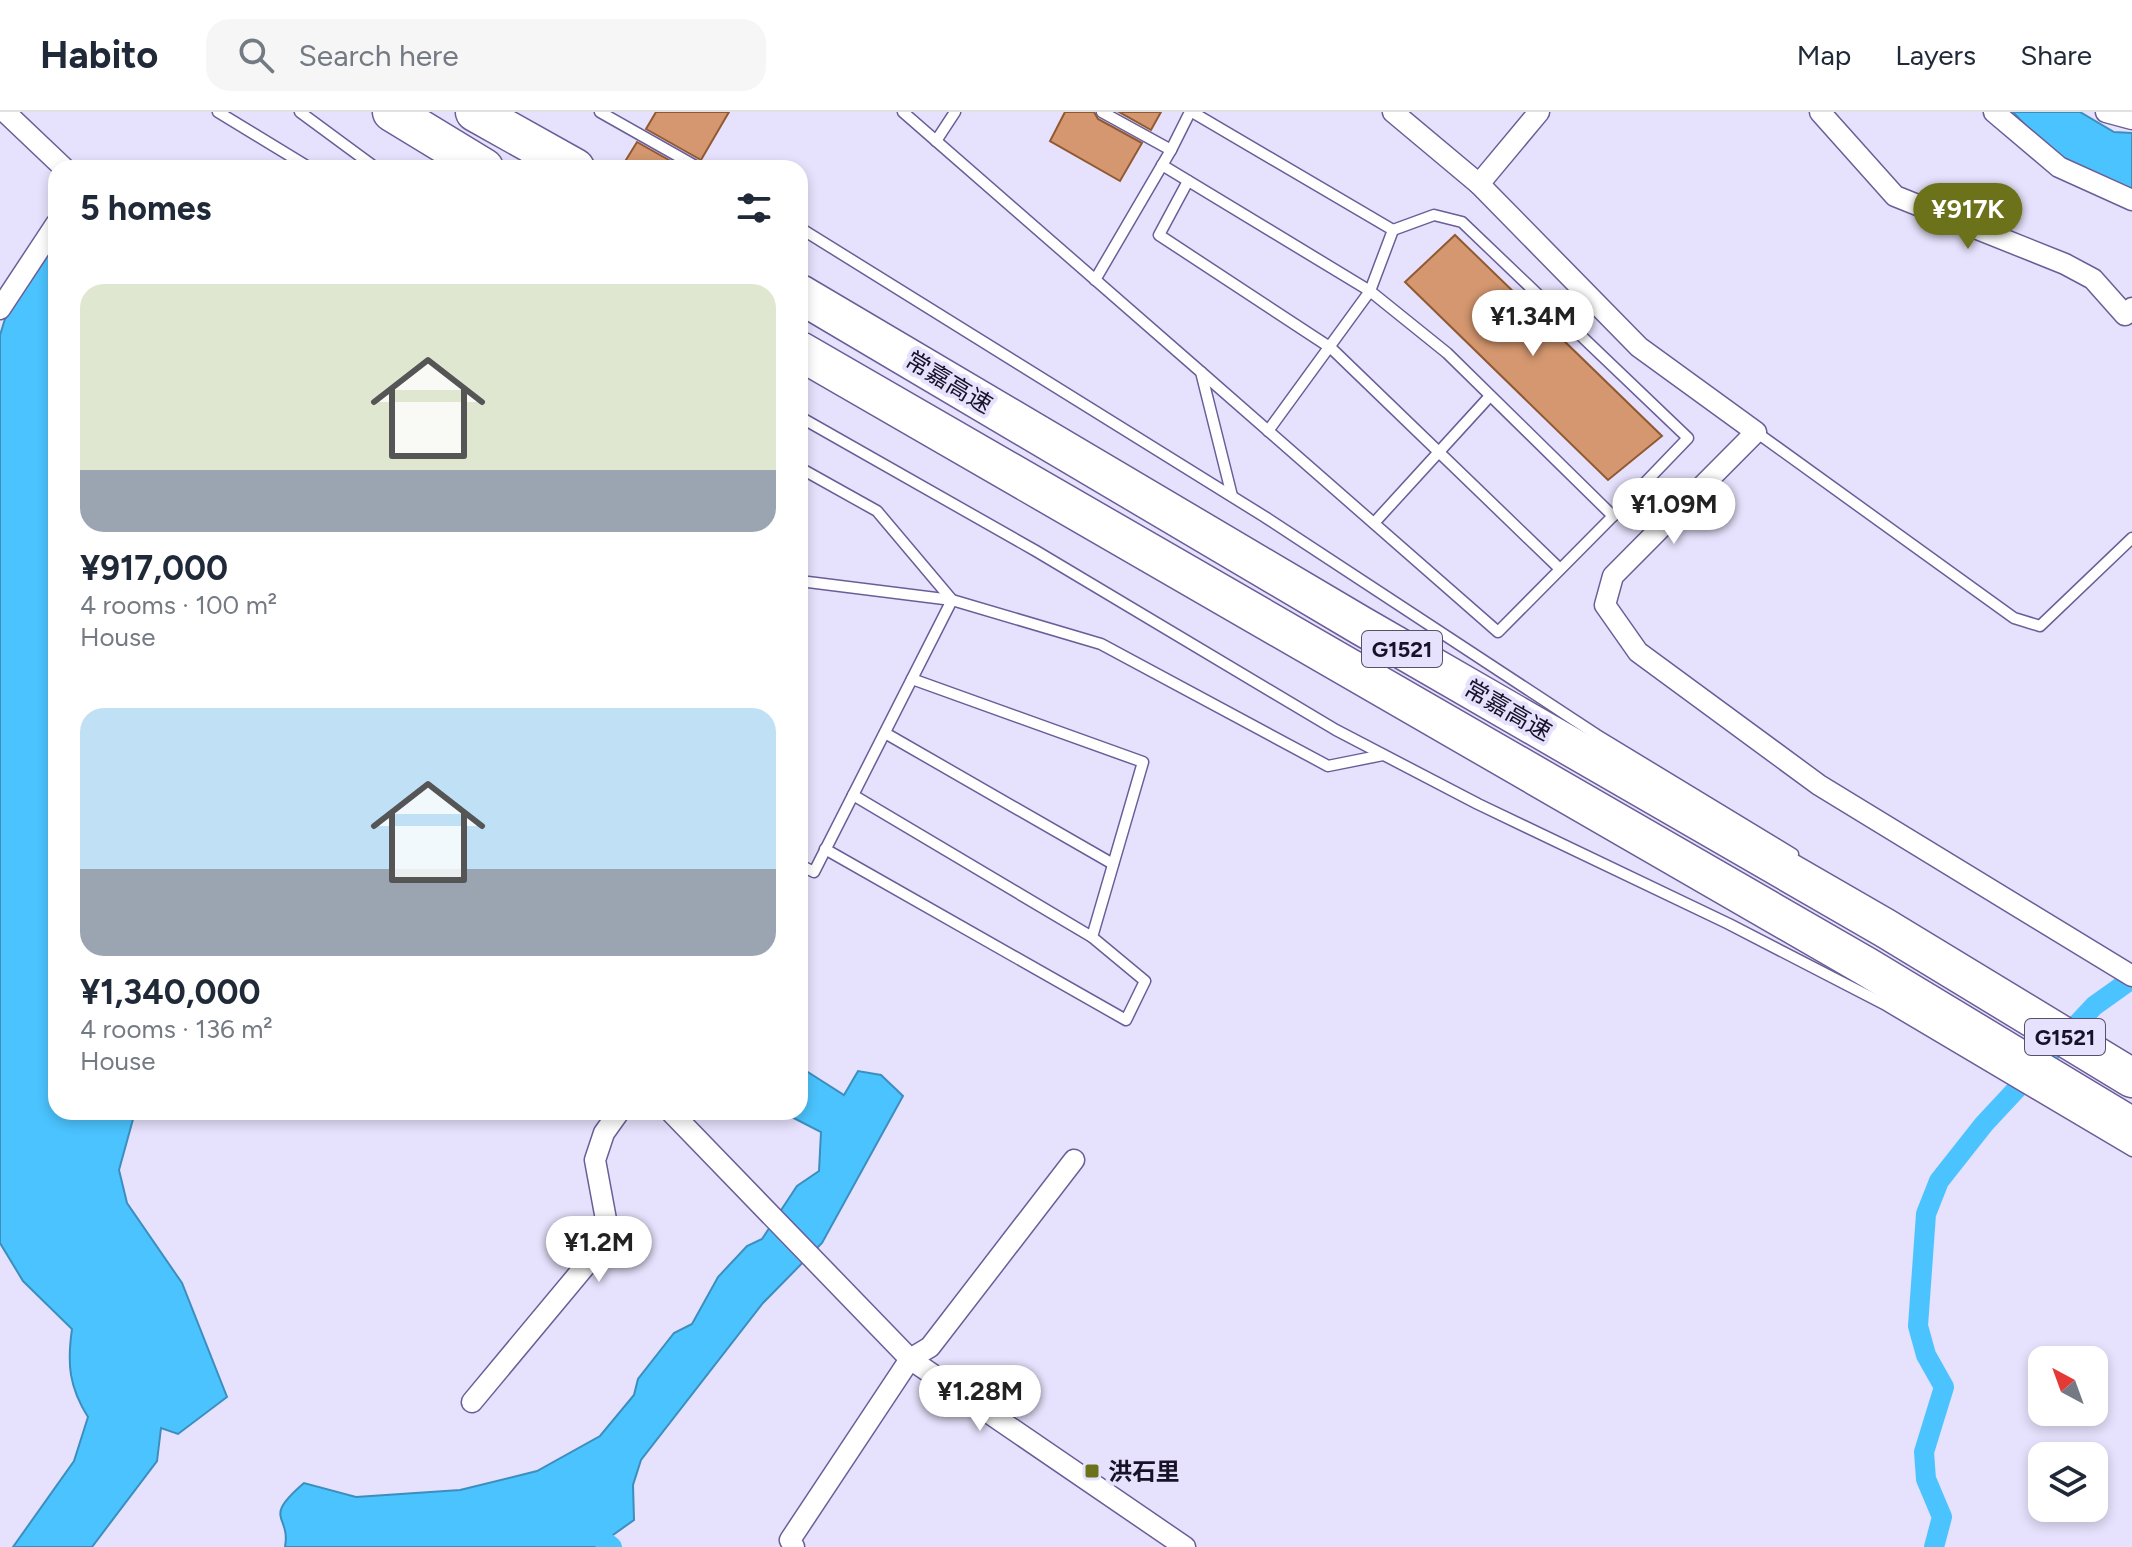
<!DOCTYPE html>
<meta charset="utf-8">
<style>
:root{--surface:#fff;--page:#f6f6f7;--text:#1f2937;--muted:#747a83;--line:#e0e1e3;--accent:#6c7219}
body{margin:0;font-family:Figtree,"Noto Sans SC",sans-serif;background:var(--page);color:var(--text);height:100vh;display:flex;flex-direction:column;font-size:30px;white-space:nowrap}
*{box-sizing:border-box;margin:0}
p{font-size:26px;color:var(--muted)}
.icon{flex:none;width:44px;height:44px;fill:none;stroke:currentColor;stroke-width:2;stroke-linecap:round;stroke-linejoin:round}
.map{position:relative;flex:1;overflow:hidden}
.panel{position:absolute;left:48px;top:48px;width:760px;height:960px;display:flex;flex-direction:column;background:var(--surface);border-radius:24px;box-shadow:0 4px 12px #0003}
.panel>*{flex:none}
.needle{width:52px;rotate:319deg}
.controls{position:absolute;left:2028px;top:1234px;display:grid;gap:16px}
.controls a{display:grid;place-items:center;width:80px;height:80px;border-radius:16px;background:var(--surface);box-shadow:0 4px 12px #0003;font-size:40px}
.price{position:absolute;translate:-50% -68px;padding:0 18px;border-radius:28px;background:#fff;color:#222;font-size:26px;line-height:52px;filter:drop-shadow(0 2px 4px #0008)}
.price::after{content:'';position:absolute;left:50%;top:48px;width:24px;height:18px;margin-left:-12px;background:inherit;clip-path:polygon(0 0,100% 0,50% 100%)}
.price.on{background:var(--accent);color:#fff}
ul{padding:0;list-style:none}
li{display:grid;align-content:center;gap:16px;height:424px;padding:0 32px}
li span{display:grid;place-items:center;height:248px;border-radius:24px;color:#555}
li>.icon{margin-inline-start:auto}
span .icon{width:144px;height:144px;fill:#fffc;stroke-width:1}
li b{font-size:34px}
h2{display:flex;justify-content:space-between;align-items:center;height:96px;padding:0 32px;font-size:34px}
header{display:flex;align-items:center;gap:48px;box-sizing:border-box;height:112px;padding:0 40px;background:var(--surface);border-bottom:2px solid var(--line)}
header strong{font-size:38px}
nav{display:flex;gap:44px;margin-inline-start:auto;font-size:28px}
.search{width:560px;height:72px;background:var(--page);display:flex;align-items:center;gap:20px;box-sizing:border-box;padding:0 28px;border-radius:24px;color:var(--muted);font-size:30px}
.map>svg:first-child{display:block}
.water{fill:#4bc3fe;stroke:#3c8ebe;stroke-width:2}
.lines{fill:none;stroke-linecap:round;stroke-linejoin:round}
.canal{stroke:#4bc3fe;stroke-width:20}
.building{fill:#d4976f;stroke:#915932;stroke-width:2}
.lane-casing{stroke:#6b5e98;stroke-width:13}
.street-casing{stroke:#6b5e98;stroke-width:23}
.highway-casing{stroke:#6b5e98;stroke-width:41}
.lane{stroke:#fff;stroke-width:10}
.street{stroke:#fff;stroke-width:20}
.highway{stroke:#fff;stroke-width:38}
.poi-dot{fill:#6c7219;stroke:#e6e1fc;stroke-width:3}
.labels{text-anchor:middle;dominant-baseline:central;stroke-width:8;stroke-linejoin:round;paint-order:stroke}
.shield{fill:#e6e1fc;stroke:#565068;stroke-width:2}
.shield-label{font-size:22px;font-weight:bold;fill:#181229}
.street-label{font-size:24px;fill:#181229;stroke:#e6e1fc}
.poi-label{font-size:24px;font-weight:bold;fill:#181229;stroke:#e6e1fc;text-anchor:start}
</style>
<header>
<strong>Habito</strong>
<div class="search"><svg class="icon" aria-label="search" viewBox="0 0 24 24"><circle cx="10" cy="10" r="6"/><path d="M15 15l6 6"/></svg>Search here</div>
<nav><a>Map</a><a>Layers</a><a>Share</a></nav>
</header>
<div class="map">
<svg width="2132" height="1435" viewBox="0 0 2132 1435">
<rect width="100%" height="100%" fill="#e6e1fc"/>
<g class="water">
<polygon points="2013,0 2080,0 2114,20 2132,21 2132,79 2058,48"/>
<path d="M 56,116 L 56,1000 L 135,1000 L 119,1058 L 127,1091 L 182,1171 L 227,1285 L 178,1322 L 161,1316 L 157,1349 L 92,1435 L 13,1435 L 74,1349 L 88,1305 C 69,1275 67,1252 72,1217 L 23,1169 L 0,1131 L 0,223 L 5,207 Z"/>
<path d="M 800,955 L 844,983 L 858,959 L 881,963 L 903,984 L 822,1131 L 763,1191 L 641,1348 L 633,1373 L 634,1408 L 596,1435 L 285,1435 C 291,1402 261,1408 304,1371 L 356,1385 L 460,1378 L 537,1359 L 600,1324 L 634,1283 L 638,1267 L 674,1221 L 692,1212 L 718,1165 L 747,1134 L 762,1127 L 797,1074 L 819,1059 L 821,1020 L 782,1000 L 800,1000 Z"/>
</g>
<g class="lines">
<g class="canal">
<polyline points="584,1412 612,1435"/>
<polyline points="1934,1435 1942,1405 1926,1367 1924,1340 1944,1275 1926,1243 1918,1214 1926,1102 1939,1069 1984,1012 2094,894 2132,867"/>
</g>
</g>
<g class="building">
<polygon points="656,0 729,0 701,48 646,17"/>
<polygon points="1065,0 1094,0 1098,7 1142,31 1120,69 1050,29"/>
<polygon points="1119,0 1161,0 1151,18"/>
<polygon points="637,30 683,56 621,56"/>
<polygon points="1455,123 1662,324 1608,368 1405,170"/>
</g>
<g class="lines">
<defs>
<g id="lane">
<polyline points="218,0 310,56"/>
<polyline points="300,0 376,56"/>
<polyline points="600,0 699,56"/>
<polyline points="903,0 1201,260 1232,384"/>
<polyline points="1102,0 1171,38"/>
<polyline points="1192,0 1393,118 1370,179 1268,319"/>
<polyline points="936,29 955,0"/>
<polyline points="1162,53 1370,179 1447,241 1613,404 1498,520 1201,260"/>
<polyline points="1188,69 1159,123 1331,236 1560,457"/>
<polyline points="800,116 1265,405 1597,623 1793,742"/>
<polyline points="1393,118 1434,103 1462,110 1688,326 1613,404"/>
<polyline points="1095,168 1171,38 1190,0"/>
<polyline points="800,305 1036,439 1336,618 1478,692 1729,812 1884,892 2132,1039"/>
<polyline points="1756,320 2014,506 2040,514 2132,426"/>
<polyline points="800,356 877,399 952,488 814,760 800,753"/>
<polyline points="1374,411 1490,284"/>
<polyline points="800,469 952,488 1101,532 1328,654 1383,643"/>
<polyline points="885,621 1113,752"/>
<polyline points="853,683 1092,825"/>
<polyline points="825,737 1126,908 1145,869 1092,825 1143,650 912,567"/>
</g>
<g id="street">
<polyline points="5,0 64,56"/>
<polyline points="1393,0 1479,72 1639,235 1756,320 1613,464 1605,493 1638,540 1819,673 2132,864"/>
<polyline points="1820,0 1895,84 2065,152 2093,167 2125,203 2132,196"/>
<polyline points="1994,0 2059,55 2132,88"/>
<polyline points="2106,0 2132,7"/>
<polyline points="1479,72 1539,0"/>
<polyline points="0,197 56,112"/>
<polyline points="671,1000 910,1247 1185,1435"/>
<polyline points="472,1290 591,1147 607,1113 595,1048 604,1021 619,1000"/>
<polyline points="794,1435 790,1428 910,1247 930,1235 1074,1048"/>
</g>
<g id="highway">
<polyline points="392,0 484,56"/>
<polyline points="475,0 575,56"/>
<polyline points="800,182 1360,513 1885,816 2132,966"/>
<polyline points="800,239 1867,855 2132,1015"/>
</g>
</defs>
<use href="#lane" class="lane-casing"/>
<use href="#street" class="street-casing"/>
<use href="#highway" class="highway-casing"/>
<use href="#lane" class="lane"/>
<use href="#street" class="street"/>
<use href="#highway" class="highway"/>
</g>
<rect class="poi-dot" x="1084" y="1351" width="16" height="16" rx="4"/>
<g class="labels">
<g class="shield">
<rect x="1362" y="519" width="80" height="36" rx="6"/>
<rect x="2025" y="907" width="80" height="36" rx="6"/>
</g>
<g class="shield-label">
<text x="1402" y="537">G1521</text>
<text x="2065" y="925">G1521</text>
</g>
<g class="street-label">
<text transform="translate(949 270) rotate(31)">常嘉高速</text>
<text transform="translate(1508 598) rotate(30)">常嘉高速</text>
</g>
<g class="poi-label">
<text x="1108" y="1359">洪石里</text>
</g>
</g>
</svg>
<div class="controls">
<a><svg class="needle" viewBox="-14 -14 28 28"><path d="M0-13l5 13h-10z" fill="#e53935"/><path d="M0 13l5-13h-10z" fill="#747a83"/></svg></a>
<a><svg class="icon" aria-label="layers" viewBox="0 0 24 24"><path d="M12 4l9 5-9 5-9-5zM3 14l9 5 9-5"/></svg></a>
</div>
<b class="price on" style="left:1968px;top:139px">¥917K</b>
<b class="price" style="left:1533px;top:246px">¥1.34M</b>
<b class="price" style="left:1674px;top:434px">¥1.09M</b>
<b class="price" style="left:599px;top:1172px">¥1.2M</b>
<b class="price" style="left:980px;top:1321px">¥1.28M</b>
<section class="panel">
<h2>5 homes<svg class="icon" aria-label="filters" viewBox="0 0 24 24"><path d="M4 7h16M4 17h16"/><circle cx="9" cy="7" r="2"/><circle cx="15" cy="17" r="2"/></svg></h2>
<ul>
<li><span style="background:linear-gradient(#dfe7d0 75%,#9aa5b1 0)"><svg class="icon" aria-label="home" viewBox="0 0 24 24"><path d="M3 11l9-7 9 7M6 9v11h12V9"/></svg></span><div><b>¥917,000</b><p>4 rooms · 100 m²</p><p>House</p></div></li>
<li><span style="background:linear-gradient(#bfe0f5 65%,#9aa5b1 0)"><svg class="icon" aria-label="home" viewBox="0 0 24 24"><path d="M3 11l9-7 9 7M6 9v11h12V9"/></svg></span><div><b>¥1,340,000</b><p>4 rooms · 136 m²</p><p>House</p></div></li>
</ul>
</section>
</div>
